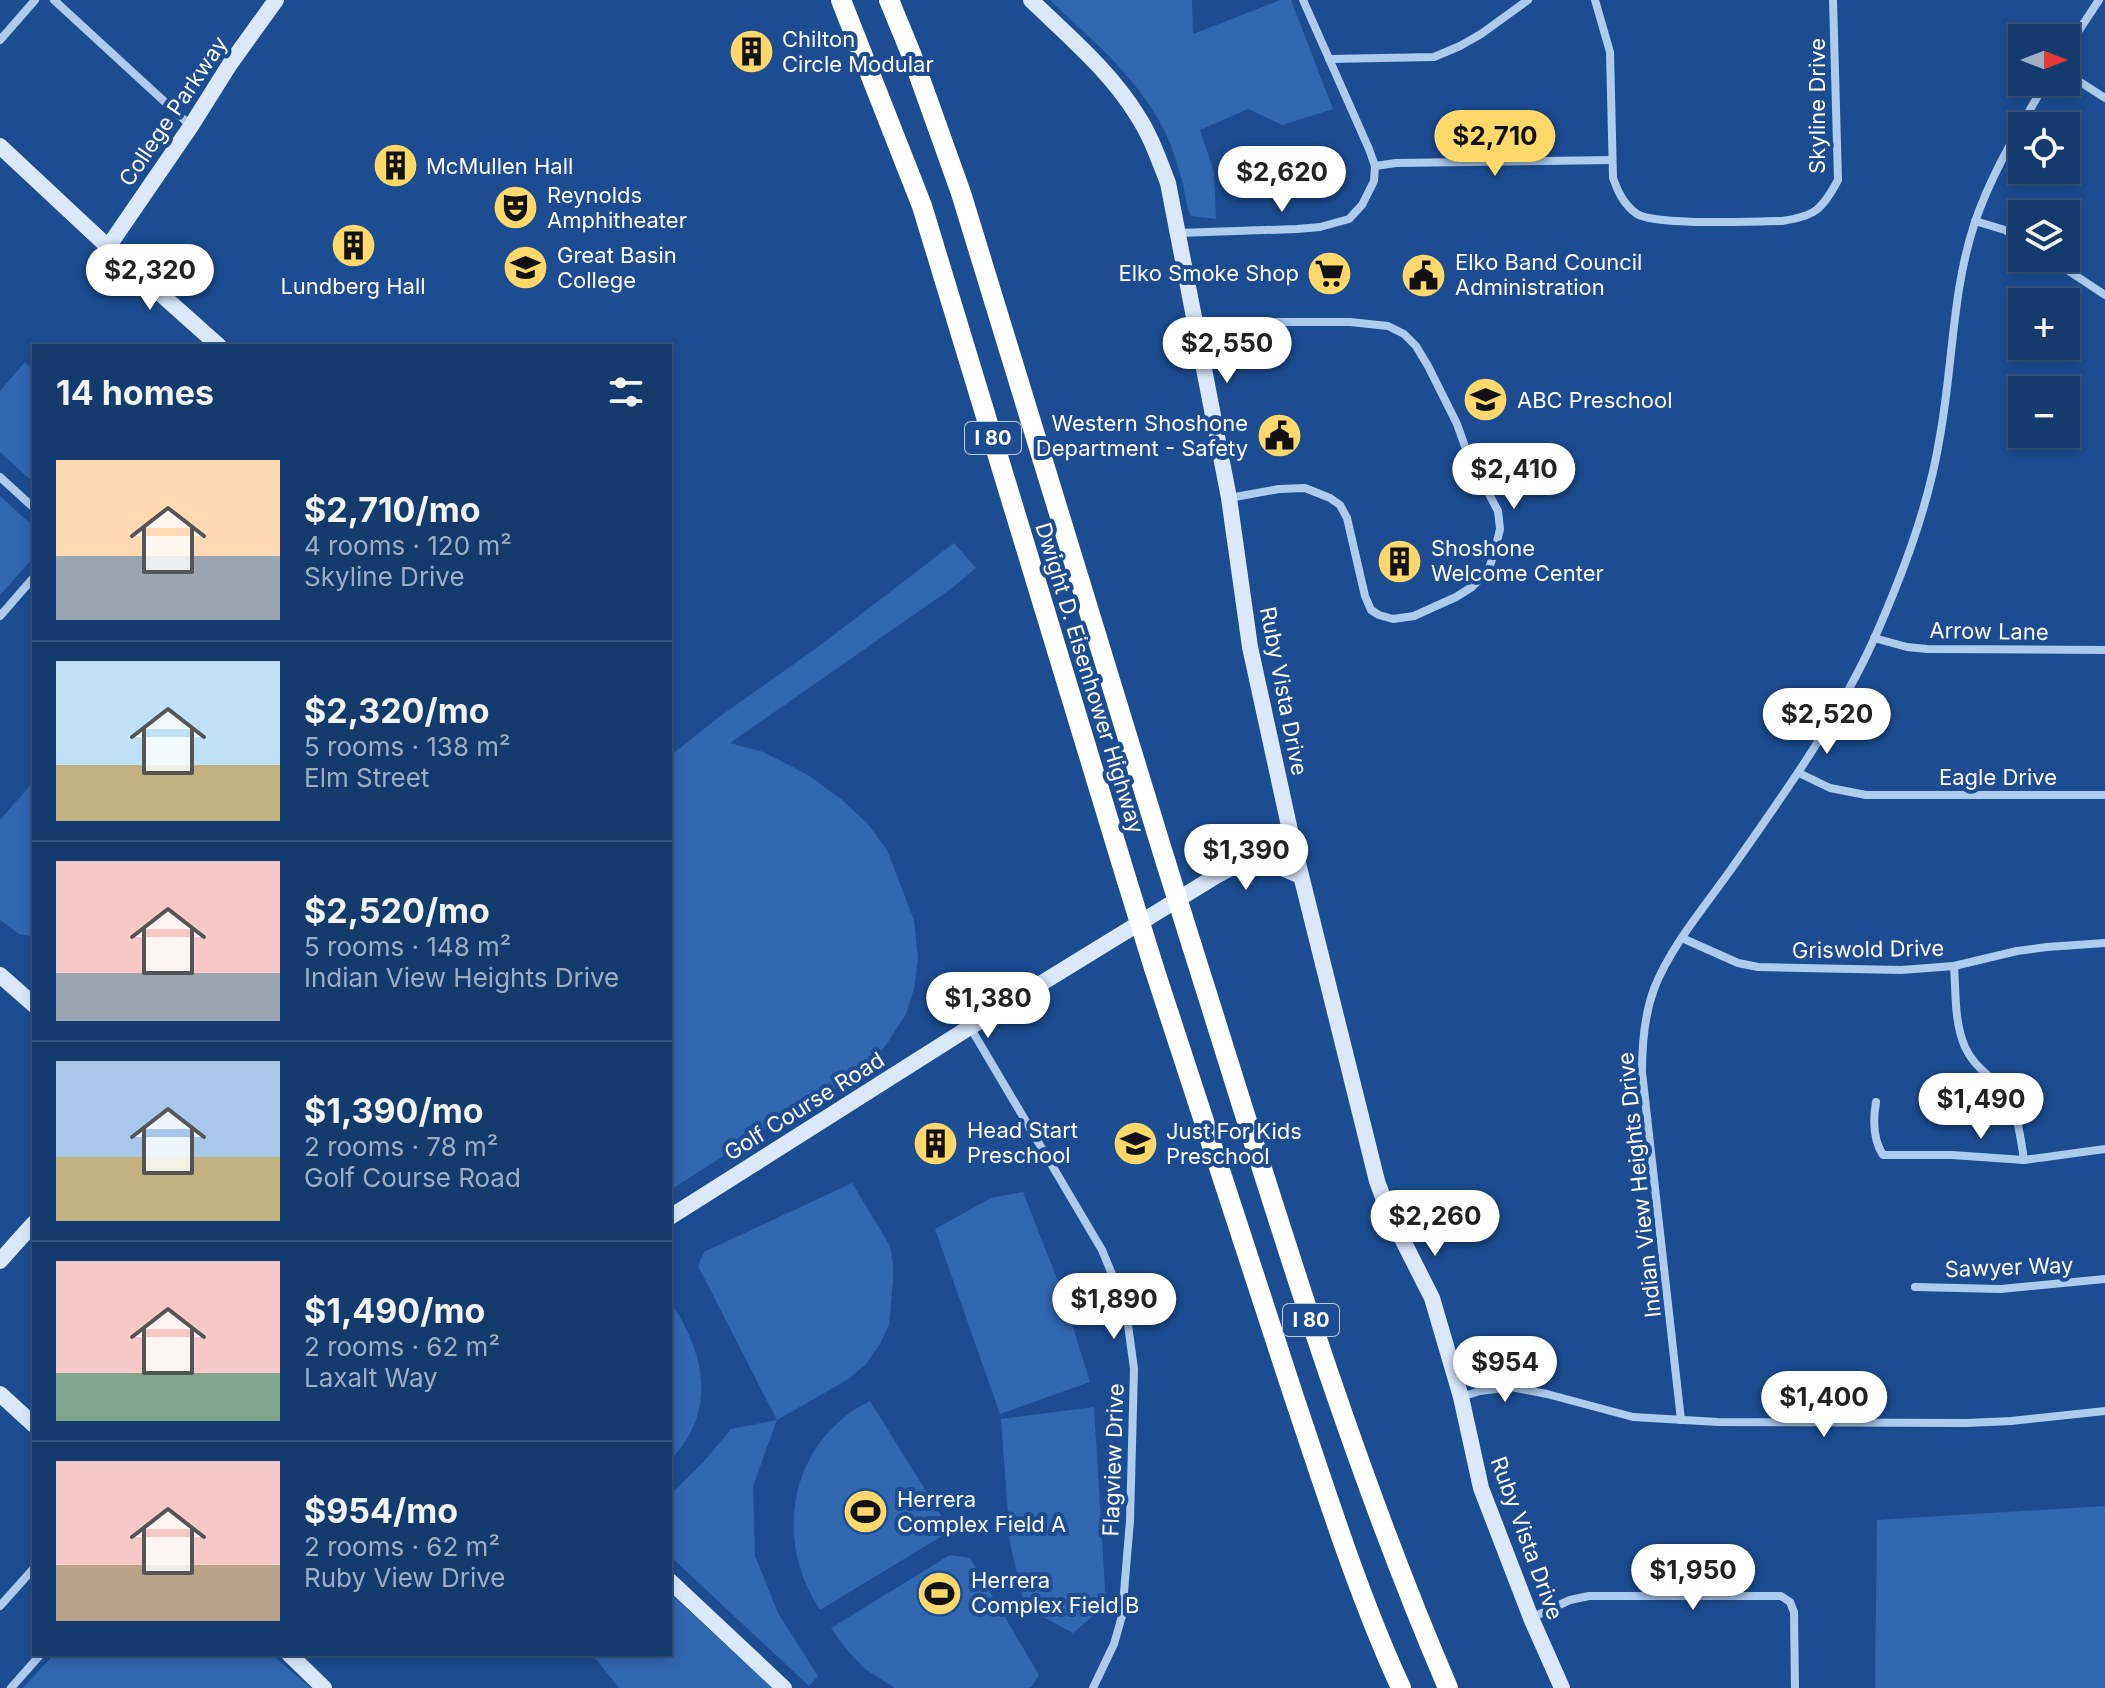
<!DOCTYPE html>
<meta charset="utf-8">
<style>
:root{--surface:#153a6e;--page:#1e4173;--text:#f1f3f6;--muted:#9dadc2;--line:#345481;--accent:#ffd86b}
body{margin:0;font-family:Inter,sans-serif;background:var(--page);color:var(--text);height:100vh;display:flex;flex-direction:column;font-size:30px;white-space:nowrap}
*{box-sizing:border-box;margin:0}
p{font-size:26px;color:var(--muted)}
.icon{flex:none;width:44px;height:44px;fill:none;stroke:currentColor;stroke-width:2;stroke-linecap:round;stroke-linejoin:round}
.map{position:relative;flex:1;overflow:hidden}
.details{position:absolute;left:32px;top:344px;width:640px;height:1312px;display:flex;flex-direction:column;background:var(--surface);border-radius:0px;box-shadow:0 4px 12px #0003,0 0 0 2px var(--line)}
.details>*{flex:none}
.needle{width:52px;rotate:90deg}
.buttons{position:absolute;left:2008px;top:24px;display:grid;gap:16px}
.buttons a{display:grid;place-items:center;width:72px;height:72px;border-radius:0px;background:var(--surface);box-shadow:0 4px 12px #0003,0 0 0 2px var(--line);font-size:40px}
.price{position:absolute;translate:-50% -68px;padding:0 18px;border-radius:28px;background:#fff;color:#222;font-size:26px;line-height:52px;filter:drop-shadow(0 2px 4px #0008)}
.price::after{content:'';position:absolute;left:50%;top:48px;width:24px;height:18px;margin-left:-12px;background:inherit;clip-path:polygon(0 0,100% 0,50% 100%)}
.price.on{background:var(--accent);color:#111}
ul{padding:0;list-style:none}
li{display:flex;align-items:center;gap:24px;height:200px;padding:0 24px}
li+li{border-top:2px solid var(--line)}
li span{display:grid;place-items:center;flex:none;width:224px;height:160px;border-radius:0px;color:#555}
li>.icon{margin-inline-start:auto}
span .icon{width:96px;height:96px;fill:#fffc;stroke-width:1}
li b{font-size:34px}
h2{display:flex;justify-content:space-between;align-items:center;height:96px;padding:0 24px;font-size:34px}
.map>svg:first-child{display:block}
.green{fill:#3067b1}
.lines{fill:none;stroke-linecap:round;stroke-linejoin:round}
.street{stroke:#adcaef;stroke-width:8}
.secondary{stroke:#dbe8fb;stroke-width:16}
.highway{stroke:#fff;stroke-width:20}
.highway-bridge{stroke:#fff;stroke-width:20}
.labels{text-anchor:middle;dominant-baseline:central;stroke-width:8;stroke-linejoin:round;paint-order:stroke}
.shield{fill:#1c4d93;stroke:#bbcadf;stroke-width:2}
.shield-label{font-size:20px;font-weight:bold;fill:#fff}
.poi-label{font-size:22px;fill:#fff;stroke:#1c4d93;text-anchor:start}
.street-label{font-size:22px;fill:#fff;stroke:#1c4d93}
</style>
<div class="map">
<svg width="2105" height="1688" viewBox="0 0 2105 1688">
<rect width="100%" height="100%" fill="#1c4d93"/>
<g class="green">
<path d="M 1050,0 L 1192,0 L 1193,34 L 1280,0 L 1291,0 L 1333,109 L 1282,125 L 1248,109 L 1200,130 L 1214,172 L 1216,219 L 1191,216 C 1185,206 1186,193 1182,181 C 1178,166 1173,149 1166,134 C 1140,79 1093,41 1050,0 Z"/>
<polygon points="25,362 34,370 34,483 0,452 0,391"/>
<polygon points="0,496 34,527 34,557 0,595"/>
<polygon points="954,543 976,568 952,588 730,743 763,752 808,775 842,800 867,823 887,850 914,920 918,958 914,989 906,1014 886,1045 864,1070 837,1088 777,1122 670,1190 670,756 719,717 818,647"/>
<polygon points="34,781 34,937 19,934 0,920 0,820"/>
<polygon points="852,1183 890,1246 893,1264 893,1280 889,1325 880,1344 866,1364 847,1380 777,1420 753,1486 755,1556 778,1613 818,1676 809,1686 670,1556 670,1495 705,1460 731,1429 777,1420 698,1266 704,1252"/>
<polygon points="1023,1192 1061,1289 1090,1382 1000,1414 935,1229 991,1198"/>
<path d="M 670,1301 C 705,1354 718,1411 670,1460 Z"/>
<path d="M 870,1401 L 944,1520 L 942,1536 L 820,1610 C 772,1539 790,1440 870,1401 Z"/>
<polygon points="1094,1407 1106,1605 1073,1633 1025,1607 1010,1543 1001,1419"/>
<polygon points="2105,1506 2105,1688 1875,1688 1877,1520"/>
<polygon points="950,1555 970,1558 1039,1675 1032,1686 1028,1688 895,1688 865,1669 846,1649 831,1628"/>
<polygon points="670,1593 772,1688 619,1688 592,1654 670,1654"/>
<polygon points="54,1654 271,1654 311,1688 23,1688"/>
</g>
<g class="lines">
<g class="street">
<polyline points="54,0 191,126"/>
<path d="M 1595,0 L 1610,52 L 1613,178 C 1618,192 1624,205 1637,214 C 1658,226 1753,221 1782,221 C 1815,216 1822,210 1838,180 L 1833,0"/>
<polyline points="0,40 35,0"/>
<polyline points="2066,50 2099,0"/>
<polyline points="1329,59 1434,57 1460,46 1481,34 1528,0"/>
<polyline points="2066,73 2105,98"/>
<polyline points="1375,166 1396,163 1612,160"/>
<polyline points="1975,221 2005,230 2022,240"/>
<polyline points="1178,233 1297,229 1320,227 1349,219 1362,205 1374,181 1375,166 1369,149 1303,0"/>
<polyline points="2049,258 2105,295"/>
<polyline points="1198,340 1258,322 1350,322 1388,326 1404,334 1416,346 1428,366 1457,424 1467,452 1498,511 1500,529 1494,554 1488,571 1472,587 1456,597 1414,616 1393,619 1379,615 1371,610 1365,596 1347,518 1340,505 1330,498 1305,488 1279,489 1229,498"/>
<polyline points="0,477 34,508"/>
<polyline points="0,616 34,577"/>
<polyline points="1874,638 1907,647 1927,649 2105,650"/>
<polyline points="1799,773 1830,788 1866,795 2105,795"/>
<polyline points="1682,938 1738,963 1758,967 1901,970 1954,966 2017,951 2047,947 2105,943"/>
<path d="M 1954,966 C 1956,992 1954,1022 1965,1047 C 1974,1067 1988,1073 2001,1089 C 2018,1110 2020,1134 2024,1160"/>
<polyline points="970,1027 1102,1250 1116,1284 1128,1325 1134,1369 1130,1521 1122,1616 1114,1644 1093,1688"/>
<path d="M 1876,1102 C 1873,1120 1873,1140 1883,1155 L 1952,1155 L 2024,1160 L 2105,1149"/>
<polyline points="1915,1287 2001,1289 2105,1279"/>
<polyline points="1461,1397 1480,1391 1511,1387 1547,1394 1633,1417 1718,1422 1966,1423 2011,1421 2105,1411"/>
<path d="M 1681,1420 L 1642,1072 C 1642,1044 1644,1016 1654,989 C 1670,947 1706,905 1732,868 C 1784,794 1838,719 1875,637 C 1903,573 1929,505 1940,436 C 1953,365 1952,290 1975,222 C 1992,172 2020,127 2046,82"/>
<polyline points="0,1606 34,1568"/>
<polyline points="1531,1618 1570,1600 1589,1596 1781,1596 1790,1602 1794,1612 1795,1688"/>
<polyline points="11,1688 41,1654"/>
</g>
<g class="secondary">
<path d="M 1031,0 C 1068,36 1110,71 1137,115 C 1151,136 1159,160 1168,183 L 1229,498 L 1250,647 L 1291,835 L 1377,1181 L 1388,1211 L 1432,1298 L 1461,1397 L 1481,1488 L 1531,1618 L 1562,1688"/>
<polyline points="0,146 108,247 219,346"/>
<polyline points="108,247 191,126 230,64 276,0"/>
<path d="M 1243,871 C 1267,858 1279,867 1301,876"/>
<polyline points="0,975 34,1005"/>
<polyline points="670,1217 970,1027 1216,876 1291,835"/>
<polyline points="0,1261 34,1223"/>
<polyline points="0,1394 34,1425"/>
<polyline points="670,1581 784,1688"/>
<polyline points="289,1654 324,1688"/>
</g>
<g class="highway">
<polyline points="841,0 922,206 1127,881"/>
<polyline points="889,0 912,56 961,193 1166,863"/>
<path d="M 1192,946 C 1271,1196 1345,1448 1448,1688"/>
<path d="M 1154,968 C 1200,1111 1246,1254 1294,1397 C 1327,1495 1358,1594 1401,1688"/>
</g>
<g class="highway-bridge">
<polyline points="1166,863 1192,946"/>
<polyline points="1127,881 1154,968"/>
</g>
</g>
<defs>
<symbol id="building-disc" viewBox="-11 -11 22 22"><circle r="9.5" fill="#ffd86b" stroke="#1c4d93"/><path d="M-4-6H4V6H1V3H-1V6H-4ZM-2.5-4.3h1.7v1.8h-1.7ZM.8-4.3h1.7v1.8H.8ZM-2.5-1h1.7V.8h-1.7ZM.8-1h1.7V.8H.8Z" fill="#111"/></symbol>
<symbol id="theatre-disc" viewBox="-11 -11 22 22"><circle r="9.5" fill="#ffd86b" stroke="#1c4d93"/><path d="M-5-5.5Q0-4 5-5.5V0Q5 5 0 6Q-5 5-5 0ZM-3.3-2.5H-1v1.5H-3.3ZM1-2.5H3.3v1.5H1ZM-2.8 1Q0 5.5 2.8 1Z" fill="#111"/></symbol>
<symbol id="university-disc" viewBox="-11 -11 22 22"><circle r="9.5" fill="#ffd86b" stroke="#1c4d93"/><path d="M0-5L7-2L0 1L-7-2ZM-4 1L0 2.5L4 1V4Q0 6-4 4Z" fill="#111"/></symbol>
<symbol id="supermarket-disc" viewBox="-11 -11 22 22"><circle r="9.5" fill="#ffd86b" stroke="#1c4d93"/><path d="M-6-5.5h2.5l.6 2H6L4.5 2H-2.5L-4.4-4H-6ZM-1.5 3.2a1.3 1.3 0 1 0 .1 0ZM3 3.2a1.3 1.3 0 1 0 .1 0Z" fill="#111"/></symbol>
<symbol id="civic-disc" viewBox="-11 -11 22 22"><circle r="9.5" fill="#ffd86b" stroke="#1c4d93"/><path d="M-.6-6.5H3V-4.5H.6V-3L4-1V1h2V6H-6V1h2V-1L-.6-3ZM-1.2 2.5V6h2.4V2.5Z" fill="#111"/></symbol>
<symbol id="school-disc" viewBox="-11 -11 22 22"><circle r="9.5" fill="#ffd86b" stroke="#1c4d93"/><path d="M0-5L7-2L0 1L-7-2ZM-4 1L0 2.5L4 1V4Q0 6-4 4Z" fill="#111"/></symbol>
<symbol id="stadium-disc" viewBox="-11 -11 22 22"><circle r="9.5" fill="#ffd86b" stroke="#1c4d93"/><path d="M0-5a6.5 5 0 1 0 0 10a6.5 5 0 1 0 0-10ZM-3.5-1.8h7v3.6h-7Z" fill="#111"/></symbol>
</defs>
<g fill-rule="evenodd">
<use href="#building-disc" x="726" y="26" width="51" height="51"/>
<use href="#building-disc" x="370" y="140" width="51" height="51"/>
<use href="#theatre-disc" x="490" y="182" width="51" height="51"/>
<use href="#building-disc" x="328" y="220" width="51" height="51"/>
<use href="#university-disc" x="500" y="242" width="51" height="51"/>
<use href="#supermarket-disc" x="1304" y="248" width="51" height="51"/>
<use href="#civic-disc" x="1398" y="250" width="51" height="51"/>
<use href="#school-disc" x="1460" y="374" width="51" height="51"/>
<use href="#civic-disc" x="1254" y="410" width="51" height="51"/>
<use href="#building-disc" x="1374" y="536" width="51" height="51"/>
<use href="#building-disc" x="910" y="1118" width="51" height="51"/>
<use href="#school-disc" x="1110" y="1118" width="51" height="51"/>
<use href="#stadium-disc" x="840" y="1486" width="51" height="51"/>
<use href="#stadium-disc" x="914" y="1568" width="51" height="51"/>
</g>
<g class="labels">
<g class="shield">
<rect x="965" y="422" width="56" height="32" rx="6"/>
<rect x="1283" y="1304" width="56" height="32" rx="6"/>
</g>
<g class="shield-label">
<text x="993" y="438">I 80</text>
<text x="1311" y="1320">I 80</text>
</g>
<g class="poi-label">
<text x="782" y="39">Chilton<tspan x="782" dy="25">Circle Modular</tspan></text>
<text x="426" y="166">McMullen Hall</text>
<text x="547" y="195">Reynolds<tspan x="547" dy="25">Amphitheater</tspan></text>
<text x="557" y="255">Great Basin<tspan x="557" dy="25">College</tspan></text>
<text x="1455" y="262">Elko Band Council<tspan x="1455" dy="25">Administration</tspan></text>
<text x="1299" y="273" text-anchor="end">Elko Smoke Shop</text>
<text x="353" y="286" text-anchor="middle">Lundberg Hall</text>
<text x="1517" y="400">ABC Preschool</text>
<text x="1248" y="423" text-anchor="end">Western Shoshone<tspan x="1248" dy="25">Department - Safety</tspan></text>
<text x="1431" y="548">Shoshone<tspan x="1431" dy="25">Welcome Center</tspan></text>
<text x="967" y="1130">Head Start<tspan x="967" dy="25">Preschool</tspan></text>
<text x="1166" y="1131">Just For Kids<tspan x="1166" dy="25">Preschool</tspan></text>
<text x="897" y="1499">Herrera<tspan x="897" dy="25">Complex Field A</tspan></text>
<text x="971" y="1580">Herrera<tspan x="971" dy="25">Complex Field B</tspan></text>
</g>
<g class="street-label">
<text transform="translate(1817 106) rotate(-90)">Skyline Drive</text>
<text transform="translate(173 111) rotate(-56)">College Parkway</text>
<text transform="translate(1989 631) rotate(1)">Arrow Lane</text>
<text transform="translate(1090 678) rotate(73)">Dwight D. Eisenhower Highway</text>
<text transform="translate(1284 691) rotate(79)">Ruby Vista Drive</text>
<text x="1998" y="777">Eagle Drive</text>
<text transform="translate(1868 949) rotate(-1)">Griswold Drive</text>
<text transform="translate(804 1106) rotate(-32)">Golf Course Road</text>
<text transform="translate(1639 1185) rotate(-96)">Indian View Heights Drive</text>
<text transform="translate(2009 1267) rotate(-2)">Sawyer Way</text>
<text transform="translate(1113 1460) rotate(-88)">Flagview Drive</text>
<text transform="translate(1527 1538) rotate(70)">Ruby Vista Drive</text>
</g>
</g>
</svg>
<div class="buttons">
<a><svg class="needle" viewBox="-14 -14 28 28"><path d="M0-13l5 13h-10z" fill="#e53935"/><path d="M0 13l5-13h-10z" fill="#9dadc2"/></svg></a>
<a><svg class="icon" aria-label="locate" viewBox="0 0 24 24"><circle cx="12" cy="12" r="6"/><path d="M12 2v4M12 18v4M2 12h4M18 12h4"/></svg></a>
<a><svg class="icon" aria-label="layers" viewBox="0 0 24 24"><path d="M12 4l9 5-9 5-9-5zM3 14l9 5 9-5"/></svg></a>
<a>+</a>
<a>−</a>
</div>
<b class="price on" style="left:1495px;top:178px">$2,710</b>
<b class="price" style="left:1282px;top:214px">$2,620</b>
<b class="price" style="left:150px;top:312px">$2,320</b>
<b class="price" style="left:1227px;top:385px">$2,550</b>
<b class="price" style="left:1514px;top:511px">$2,410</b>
<b class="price" style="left:1827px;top:756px">$2,520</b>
<b class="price" style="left:1246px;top:892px">$1,390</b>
<b class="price" style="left:988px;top:1040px">$1,380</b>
<b class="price" style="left:1981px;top:1141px">$1,490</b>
<b class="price" style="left:1435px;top:1258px">$2,260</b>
<b class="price" style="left:1114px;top:1341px">$1,890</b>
<b class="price" style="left:1505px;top:1404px">$954</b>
<b class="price" style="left:1824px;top:1439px">$1,400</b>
<b class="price" style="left:1693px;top:1612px">$1,950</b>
<section class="details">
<h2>14 homes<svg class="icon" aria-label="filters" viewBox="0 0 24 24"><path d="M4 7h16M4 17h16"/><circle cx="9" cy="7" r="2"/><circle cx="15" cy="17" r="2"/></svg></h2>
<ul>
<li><span style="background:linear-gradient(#ffd9b3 60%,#9aa5b1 0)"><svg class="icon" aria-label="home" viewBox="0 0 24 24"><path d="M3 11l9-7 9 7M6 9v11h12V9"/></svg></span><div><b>$2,710/mo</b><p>4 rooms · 120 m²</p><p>Skyline Drive</p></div></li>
<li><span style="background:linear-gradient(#bfe0f5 65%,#c2b280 0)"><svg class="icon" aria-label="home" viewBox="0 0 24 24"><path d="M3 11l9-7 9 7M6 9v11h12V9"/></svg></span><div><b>$2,320/mo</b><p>5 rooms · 138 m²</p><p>Elm Street</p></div></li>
<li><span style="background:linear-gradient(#f6c9c9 70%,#9aa5b1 0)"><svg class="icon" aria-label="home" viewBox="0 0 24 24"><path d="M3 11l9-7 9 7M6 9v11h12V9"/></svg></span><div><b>$2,520/mo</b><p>5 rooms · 148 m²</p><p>Indian View Heights Drive</p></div></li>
<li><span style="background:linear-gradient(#a9c7e8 60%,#c2b280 0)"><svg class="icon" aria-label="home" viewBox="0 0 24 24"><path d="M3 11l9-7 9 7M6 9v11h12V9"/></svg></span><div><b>$1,390/mo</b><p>2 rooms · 78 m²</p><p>Golf Course Road</p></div></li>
<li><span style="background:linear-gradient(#f6c9c9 70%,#7fa58c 0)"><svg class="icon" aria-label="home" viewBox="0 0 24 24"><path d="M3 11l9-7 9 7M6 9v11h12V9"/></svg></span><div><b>$1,490/mo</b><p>2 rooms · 62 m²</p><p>Laxalt Way</p></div></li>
<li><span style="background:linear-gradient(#f6c9c9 65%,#b9a48a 0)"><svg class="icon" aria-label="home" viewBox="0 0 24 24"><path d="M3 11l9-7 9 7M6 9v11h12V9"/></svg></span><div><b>$954/mo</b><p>2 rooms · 62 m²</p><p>Ruby View Drive</p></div></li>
</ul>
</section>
</div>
